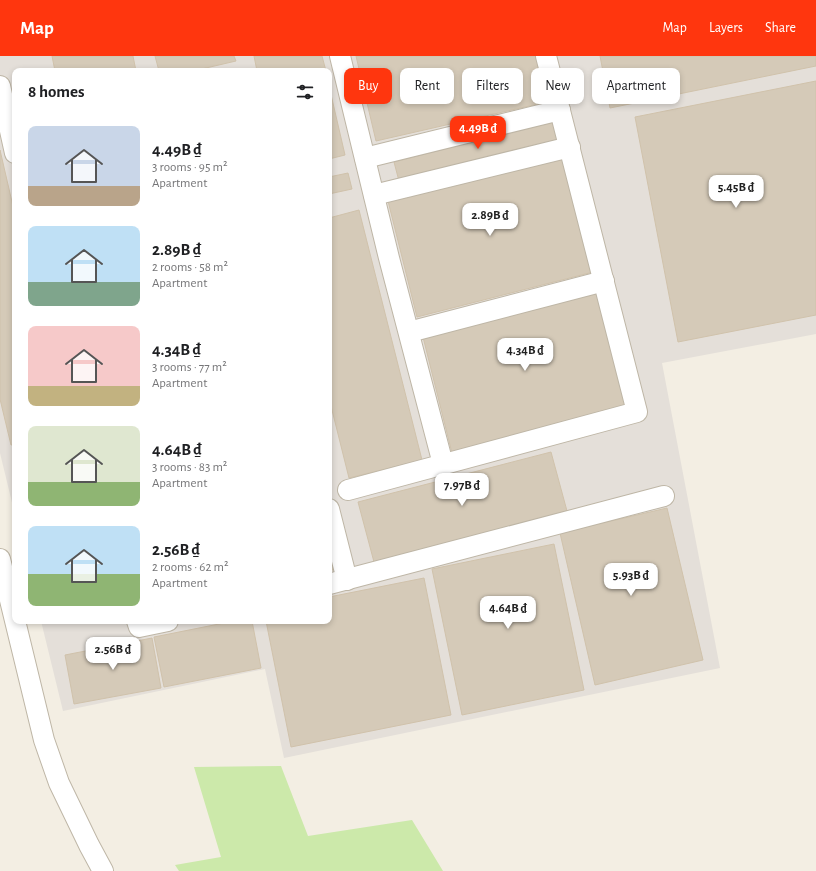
<!DOCTYPE html>
<meta charset="utf-8">
<style>
:root{--surface:#fff;--page:#f6f6f6;--text:#202124;--muted:#757577;--accent:#ff360e}
body{margin:0;font-family:"Alegreya Sans",sans-serif;background:var(--page);color:var(--text);height:100vh;display:flex;flex-direction:column;font-size:15px;white-space:nowrap}
*{box-sizing:border-box;margin:0}
p{font-size:13px;color:var(--muted)}
.icon{flex:none;width:22px;height:22px;fill:none;stroke:currentColor;stroke-width:2;stroke-linecap:round;stroke-linejoin:round}
.map{position:relative;flex:1;overflow:hidden}
.details{position:absolute;left:12px;top:12px;width:320px;height:556px;display:flex;flex-direction:column;background:var(--surface);border-radius:8px;box-shadow:0 2px 6px #0003}
.details>*{flex:none}
.banner{position:absolute;left:344px;top:12px;width:380px;height:36px;display:flex;gap:8px}
.price{position:absolute;translate:-50% -34px;padding:0 9px;border-radius:8px;background:#fff;color:#222;font-size:13px;line-height:26px;filter:drop-shadow(0 1px 2px #0008)}
.price::after{content:'';position:absolute;left:50%;top:24px;width:12px;height:9px;margin-left:-6px;background:inherit;clip-path:polygon(0 0,100% 0,50% 100%)}
.price.active{background:var(--accent);color:#fff}
ul{padding:0;list-style:none}
li{display:flex;align-items:center;gap:12px;height:100px;padding:0 16px}
li span{display:grid;place-items:center;flex:none;width:112px;height:80px;border-radius:8px;color:#555}
li>.icon{margin-inline-start:auto}
span .icon{width:48px;height:48px;fill:#fffc;stroke-width:1}
li b{font-size:17px}
h2{display:flex;justify-content:space-between;align-items:center;height:48px;padding:0 16px;font-size:17px}
.chip{padding:0 14px;border-radius:8px;background:var(--surface);box-shadow:0 2px 6px #0003;font-size:14px;line-height:36px}
.chip.active{background:var(--accent);color:#fff}
header{display:flex;align-items:center;gap:24px;box-sizing:border-box;height:56px;padding:0 20px;background:var(--accent);color:#fff}
header strong{font-size:19px}
nav{display:flex;gap:22px;margin-inline-start:auto;font-size:14px}
.map>svg:first-child{display:block}
.industrial{fill:#e4dfd9}
.green{fill:#cce9aa}
.building{fill:#d5cab8;stroke:#d0c2ab}
.lines{fill:none;stroke-linecap:round;stroke-linejoin:round}
.minor-casing{stroke:#beb6a6;stroke-width:22}
.minor{stroke:#fff;stroke-width:20}
</style>
<header>
<strong>Map</strong>
<nav><a>Map</a><a>Layers</a><a>Share</a></nav>
</header>
<div class="map">
<svg width="816" height="815" viewBox="0 0 816 815">
<rect width="100%" height="100%" fill="#f3eee3"/>
<polygon class="industrial" points="0,0 816,0 816,278 662,307 720,612 284,702 265,613 63,655 41,565 329,565 329,15 15,15 15,459 0,397"/>
<polygon class="green" points="281,710 308,780 412,764 443,815 179,815 175,809 221,801 194,711"/>
<g class="building">
<polygon points="52,0 133,0 136,15 55,15"/>
<polygon points="155,0 234,0 236,5 193,15 159,15"/>
<polygon points="254,0 322,0 326,15 257,15"/>
<polygon points="356,0 540,0 551,45 376,85"/>
<polygon points="600,0 816,0 816,10 610,52"/>
<polygon points="816,25 816,259 678,286 635,61"/>
<polygon points="329,30 345,99 329,103"/>
<polygon points="558,64 563,83 399,125 394,106"/>
<polygon points="0,94 15,159 15,388 11,389 0,343"/>
<polygon points="563,100 593,216 417,261 388,145"/>
<polygon points="348,117 352,133 329,138 329,121"/>
<polygon points="359,154 422,404 349,422 329,342 329,162"/>
<polygon points="598,235 628,352 452,397 423,281"/>
<polygon points="551,396 567,455 374,506 358,446"/>
<polygon points="667,452 703,604 595,629 560,477"/>
<polygon points="329,472 339,512 329,515"/>
<polygon points="554,488 584,634 462,659 432,513"/>
<polygon points="424,522 451,659 291,691 266,565 329,565 329,541"/>
<polygon points="234,565 252,565 261,612 164,631 154,581"/>
<polygon points="152,582 161,632 74,648 65,599"/>
</g>
<g class="lines">
<defs>
<g id="minor">
<polyline points="340,0 389,202 443,408"/>
<polyline points="0,30 15,97"/>
<polyline points="365,102 560,54"/>
<polyline points="374,139 570,91"/>
<polyline points="409,276 604,225"/>
<polyline points="348,434 637,356 546,0"/>
<polyline points="329,453 347,524"/>
<polyline points="0,503 44,684 59,727 89,789 103,815"/>
<polyline points="329,528 664,440"/>
<polyline points="137,565 139,571 168,565"/>
</g>
</defs>
<use href="#minor" class="minor-casing"/>
<use href="#minor" class="minor"/>
</g>
</svg>
<b class="price active" style="left:478px;top:94px">4.49B ₫</b>
<b class="price" style="left:736px;top:153px">5.45B ₫</b>
<b class="price" style="left:490px;top:181px">2.89B ₫</b>
<b class="price" style="left:525px;top:316px">4.34B ₫</b>
<b class="price" style="left:462px;top:451px">7.97B ₫</b>
<b class="price" style="left:631px;top:541px">5.93B ₫</b>
<b class="price" style="left:508px;top:574px">4.64B ₫</b>
<b class="price" style="left:113px;top:615px">2.56B ₫</b>
<div class="banner">
<a class="chip active">Buy</a>
<a class="chip">Rent</a>
<a class="chip">Filters</a>
<a class="chip">New</a>
<a class="chip">Apartment</a>
</div>
<section class="details">
<h2>8 homes<svg class="icon" aria-label="filters" viewBox="0 0 24 24"><path d="M4 7h16M4 17h16"/><circle cx="9" cy="7" r="2"/><circle cx="15" cy="17" r="2"/></svg></h2>
<ul>
<li><span style="background:linear-gradient(#c9d6e8 75%,#b9a48a 0)"><svg class="icon" aria-label="home" viewBox="0 0 24 24"><path d="M3 11l9-7 9 7M6 9v11h12V9"/></svg></span><div><b>4.49B ₫</b><p>3 rooms · 95 m²</p><p>Apartment</p></div></li>
<li><span style="background:linear-gradient(#bfe0f5 70%,#7fa58c 0)"><svg class="icon" aria-label="home" viewBox="0 0 24 24"><path d="M3 11l9-7 9 7M6 9v11h12V9"/></svg></span><div><b>2.89B ₫</b><p>2 rooms · 58 m²</p><p>Apartment</p></div></li>
<li><span style="background:linear-gradient(#f6c9c9 75%,#c2b280 0)"><svg class="icon" aria-label="home" viewBox="0 0 24 24"><path d="M3 11l9-7 9 7M6 9v11h12V9"/></svg></span><div><b>4.34B ₫</b><p>3 rooms · 77 m²</p><p>Apartment</p></div></li>
<li><span style="background:linear-gradient(#dfe7d0 70%,#8fb573 0)"><svg class="icon" aria-label="home" viewBox="0 0 24 24"><path d="M3 11l9-7 9 7M6 9v11h12V9"/></svg></span><div><b>4.64B ₫</b><p>3 rooms · 83 m²</p><p>Apartment</p></div></li>
<li><span style="background:linear-gradient(#bfe0f5 60%,#8fb573 0)"><svg class="icon" aria-label="home" viewBox="0 0 24 24"><path d="M3 11l9-7 9 7M6 9v11h12V9"/></svg></span><div><b>2.56B ₫</b><p>2 rooms · 62 m²</p><p>Apartment</p></div></li>
</ul>
</section>
</div>
